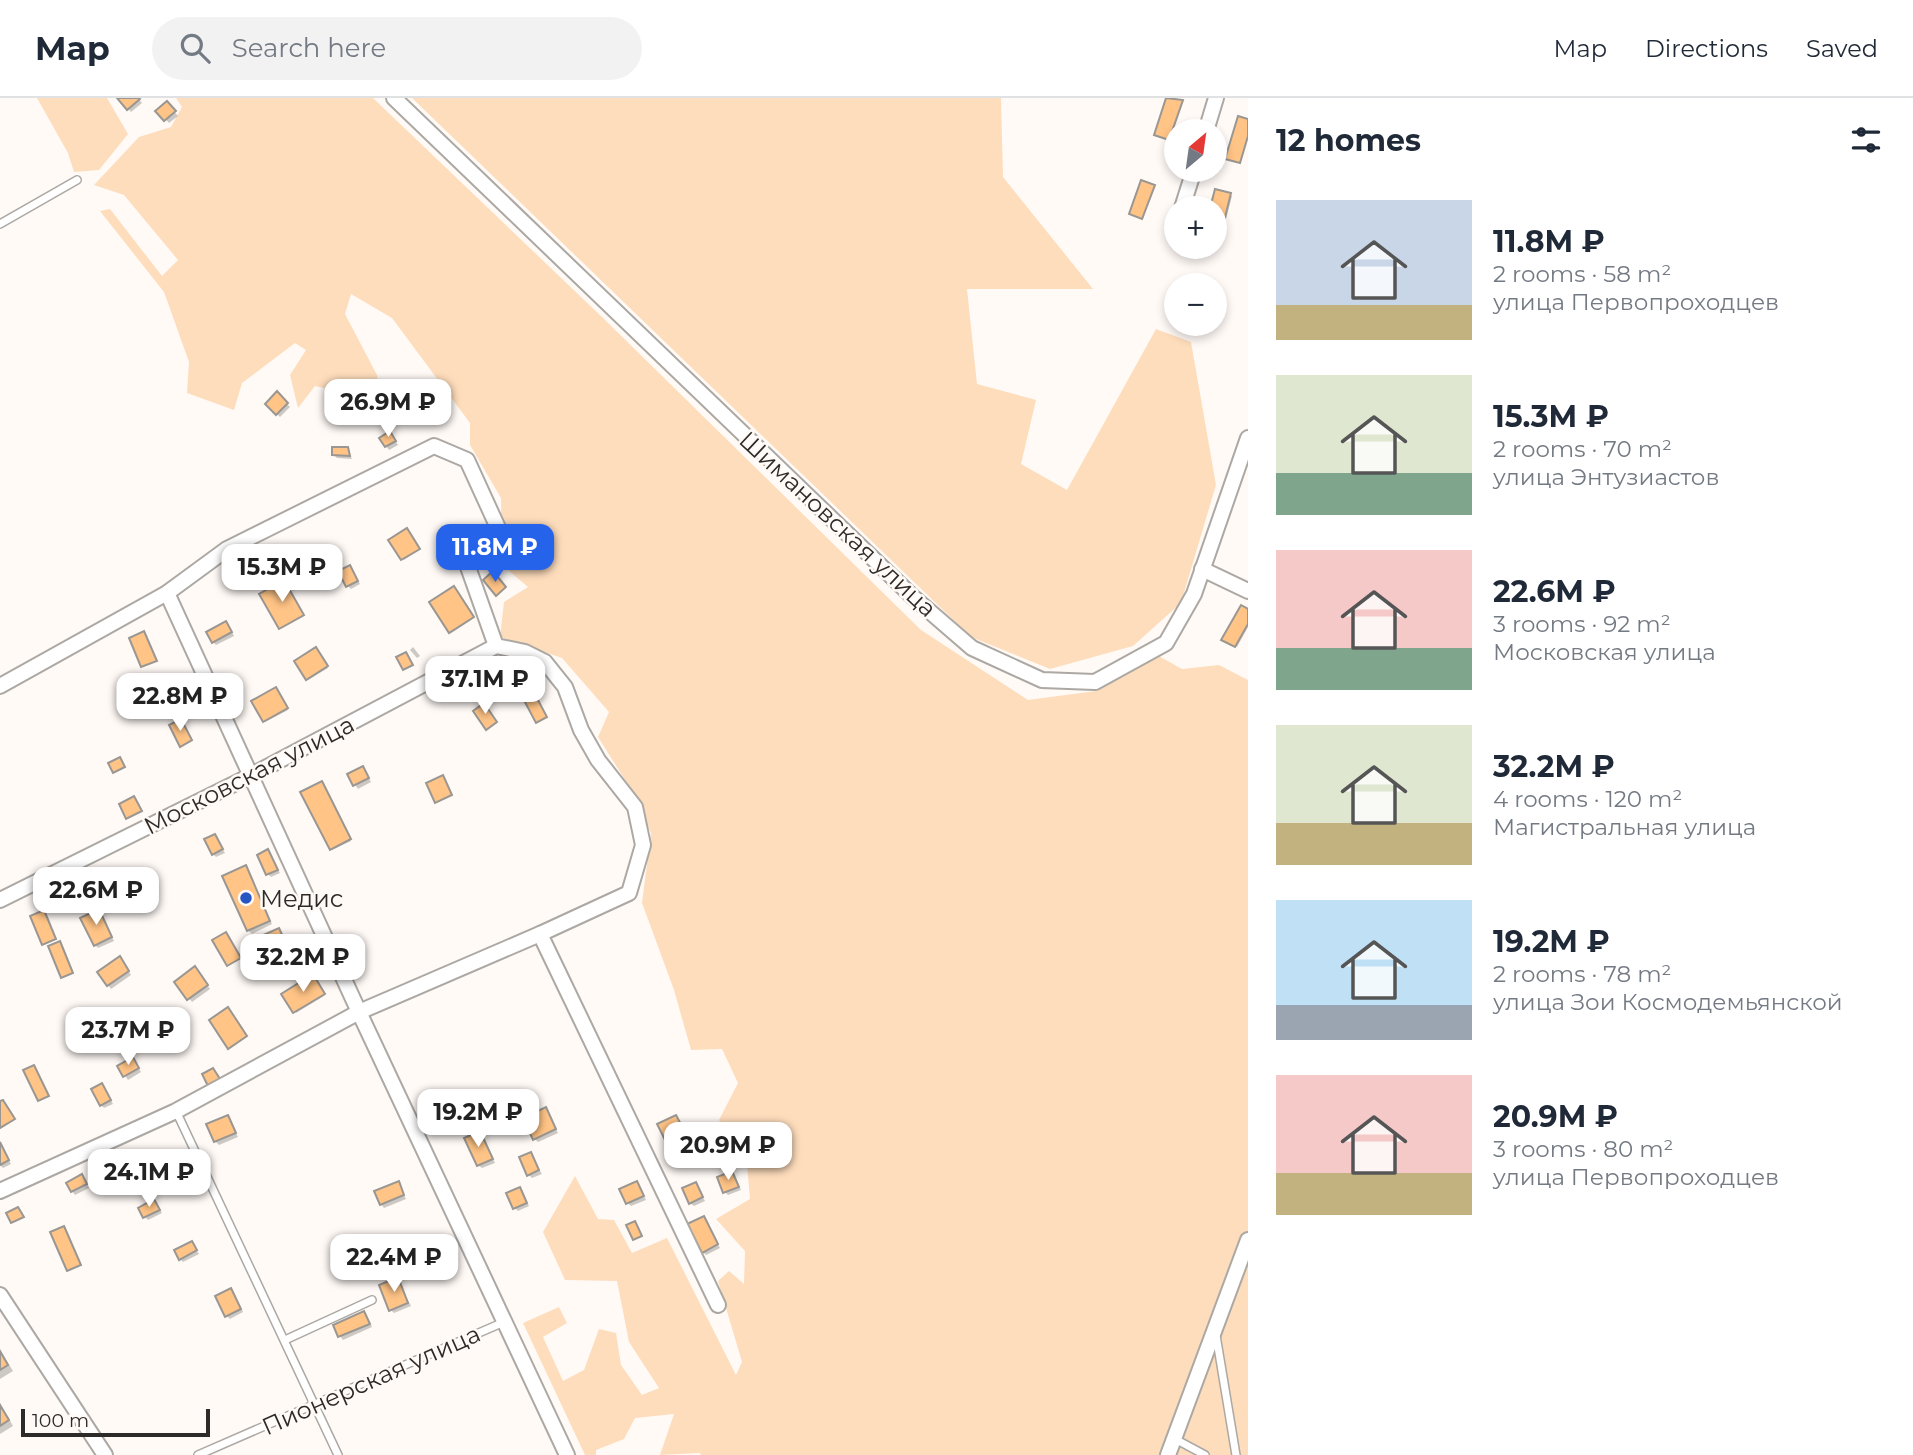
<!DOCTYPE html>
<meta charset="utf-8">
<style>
:root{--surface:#fff;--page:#f2f2f3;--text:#1f2937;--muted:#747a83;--line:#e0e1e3;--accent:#2563eb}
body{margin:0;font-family:Montserrat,sans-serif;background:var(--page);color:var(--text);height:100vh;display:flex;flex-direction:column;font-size:26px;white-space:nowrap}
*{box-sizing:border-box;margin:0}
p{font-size:23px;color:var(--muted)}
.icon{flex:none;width:38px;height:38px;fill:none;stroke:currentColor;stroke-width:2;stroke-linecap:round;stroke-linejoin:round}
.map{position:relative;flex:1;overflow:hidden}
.drawer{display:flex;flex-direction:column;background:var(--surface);width:665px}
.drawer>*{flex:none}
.needle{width:46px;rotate:29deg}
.tools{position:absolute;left:1164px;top:21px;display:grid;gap:14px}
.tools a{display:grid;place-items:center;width:63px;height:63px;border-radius:50%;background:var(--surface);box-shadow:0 4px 10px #0003;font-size:35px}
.scale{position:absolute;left:21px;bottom:18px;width:189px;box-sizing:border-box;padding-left:7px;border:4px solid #2d2b2a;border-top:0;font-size:19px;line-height:24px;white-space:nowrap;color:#2d2b2a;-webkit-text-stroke:5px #fffaf6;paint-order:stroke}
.price{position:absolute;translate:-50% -60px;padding:0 16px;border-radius:14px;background:#fff;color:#222;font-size:23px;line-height:46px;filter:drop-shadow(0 2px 4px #0008)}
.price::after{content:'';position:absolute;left:50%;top:42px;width:21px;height:16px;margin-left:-10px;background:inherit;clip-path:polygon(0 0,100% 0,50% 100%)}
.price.current{background:var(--accent);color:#fff}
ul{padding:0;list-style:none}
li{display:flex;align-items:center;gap:21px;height:175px;padding:0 28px}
li span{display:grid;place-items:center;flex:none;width:196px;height:140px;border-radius:0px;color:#555}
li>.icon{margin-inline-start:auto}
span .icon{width:84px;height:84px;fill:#fffc;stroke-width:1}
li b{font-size:30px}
h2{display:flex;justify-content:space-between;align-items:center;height:84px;padding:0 28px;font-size:30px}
header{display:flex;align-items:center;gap:42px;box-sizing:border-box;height:98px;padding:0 35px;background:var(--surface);border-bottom:2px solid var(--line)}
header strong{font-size:33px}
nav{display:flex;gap:38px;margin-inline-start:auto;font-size:24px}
.search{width:490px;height:63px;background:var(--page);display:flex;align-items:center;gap:18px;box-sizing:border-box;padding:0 24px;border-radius:38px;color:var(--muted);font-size:26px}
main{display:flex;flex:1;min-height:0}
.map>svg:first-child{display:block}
.green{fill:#feddbc}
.shadow{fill:#0003}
.building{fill:#ffc486;stroke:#9a9692;stroke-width:2}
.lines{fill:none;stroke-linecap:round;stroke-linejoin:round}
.lane-casing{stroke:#aca8a4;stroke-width:10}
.street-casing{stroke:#aca8a4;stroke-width:18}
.lane{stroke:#fff;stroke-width:7}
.street{stroke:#fff;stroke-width:14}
.poi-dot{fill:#2556c4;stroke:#fffaf6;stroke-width:2.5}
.labels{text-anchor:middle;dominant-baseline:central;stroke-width:5;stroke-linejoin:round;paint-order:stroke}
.street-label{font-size:24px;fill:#2d2b2a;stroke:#fffaf6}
.poi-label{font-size:24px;fill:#2d2b2a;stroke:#fffaf6;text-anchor:start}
</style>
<header>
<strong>Map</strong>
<div class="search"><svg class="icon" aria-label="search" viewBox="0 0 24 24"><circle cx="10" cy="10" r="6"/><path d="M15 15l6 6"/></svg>Search here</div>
<nav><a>Map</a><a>Directions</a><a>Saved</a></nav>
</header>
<main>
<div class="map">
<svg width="1248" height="1357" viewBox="0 0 1248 1357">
<rect width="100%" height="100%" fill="#fffaf6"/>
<g class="green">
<polygon points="37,0 107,0 128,36 99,72 74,74 68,55"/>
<polygon points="176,0 373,0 603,220 921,532 1028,602 1096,593 1157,557 1182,571 1219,567 1248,582 1248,1357 701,1357 700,1355 660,1357 674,1316 635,1320 624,1341 596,1352 596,1357 585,1357 523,1225 559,1209 567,1225 543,1239 563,1283 584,1272 599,1231 616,1235 621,1267 642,1297 659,1290 629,1244 617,1183 565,1182 543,1134 575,1078 598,1121 614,1122 632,1155 667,1140 736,1277 742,1264 718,1183 729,1173 744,1186 745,1153 716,1121 750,1101 746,1053 719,1022 738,985 722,951 691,952 674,892 642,805 651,735 637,701 598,639 609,614 562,560 500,539 504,504 528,489 502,467 501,400 470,347 470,325 392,220 351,196 345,216 377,277 385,315 355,297 315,288 298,310 290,277 306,252 295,245 242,285 234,312 187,295 189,264 164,194 100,113 110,111 162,178 178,162 124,97 94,87 139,39 171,29 182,9"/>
<polygon points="412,0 1001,0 1003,79 1093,191 967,191 977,286 1036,302 1021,366 1067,392 1156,231 1191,244 1216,387 1181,505 1133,548 1050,571 971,539"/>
</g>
<g class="shadow">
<polygon points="119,0 138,0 142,5 131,14"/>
<polygon points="1168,0 1183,4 1170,42 1156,36"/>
<polygon points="167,5 178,18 169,25 158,13"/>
<polygon points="1154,89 1143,121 1132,117"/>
<polygon points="1216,93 1232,98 1219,148 1214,147 1214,110 1212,110"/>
<polygon points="277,296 290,309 280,319 267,306"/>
<polygon points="393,339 398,347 389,352 386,348"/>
<polygon points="347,351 352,361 337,360 334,357"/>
<polygon points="406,432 419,452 404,462 391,442"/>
<polygon points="299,458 308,474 298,480 295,477"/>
<polygon points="350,469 360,486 351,491 348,488"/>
<polygon points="454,490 474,520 451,535 431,505"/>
<polygon points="1248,513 1248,529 1237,549 1225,543"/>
<polygon points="229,528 234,538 216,547 213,544"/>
<polygon points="413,549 420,558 417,560 410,552"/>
<polygon points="316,551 328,570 308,582 296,564"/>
<polygon points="277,592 288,612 265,624 264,623"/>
<polygon points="363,670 371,684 358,691 349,677"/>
<polygon points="323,686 351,743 332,752 331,751"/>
<polygon points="215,738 225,755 216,759 213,756"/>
<polygon points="268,754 280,775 271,779 268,776"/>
<polygon points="245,769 272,826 252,836 248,832"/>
<polygon points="99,813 114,843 98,850 95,847"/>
<polygon points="278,832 292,857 277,864 264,838"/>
<polygon points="123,864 131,877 111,891 108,887"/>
<polygon points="198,874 210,891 192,904 177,884"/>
<polygon points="312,879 324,898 296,915 284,896"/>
<polygon points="133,961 141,974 128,982 119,969"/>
<polygon points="105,991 113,1006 104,1010 101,1007"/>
<polygon points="546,1011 558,1035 538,1044 535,1041"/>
<polygon points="228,1019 238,1039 219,1047 215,1043"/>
<polygon points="676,1019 686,1036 669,1044 666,1041"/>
<polygon points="480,1035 495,1065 482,1070 478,1067"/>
<polygon points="0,1046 11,1066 3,1070 0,1067"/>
<polygon points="530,1056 542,1076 532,1080 529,1077"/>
<polygon points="732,1075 741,1092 728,1097 725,1094"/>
<polygon points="82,1078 89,1090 75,1097 72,1093"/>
<polygon points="398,1085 406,1101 384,1110 381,1106"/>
<polygon points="637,1085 646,1102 631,1108 628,1105"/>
<polygon points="695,1086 705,1103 694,1108 690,1105"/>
<polygon points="519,1091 529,1108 518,1113 515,1110"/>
<polygon points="154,1103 162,1115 148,1122 145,1119"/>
<polygon points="703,1120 720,1150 706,1157 703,1154"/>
<polygon points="192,1145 199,1156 183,1164 180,1161"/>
<polygon points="397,1181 411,1208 394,1215 391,1212"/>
<polygon points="234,1196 243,1214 230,1221 226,1217"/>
<polygon points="364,1215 372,1229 343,1242 340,1238"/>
<polygon points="0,1252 13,1273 0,1281"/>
<polygon points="0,1305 13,1328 0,1336"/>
</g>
<g class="building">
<polygon points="117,0 139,0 140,1 127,12"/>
<polygon points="1166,0 1183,2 1169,42 1154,37"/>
<polygon points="167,3 176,13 164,23 155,13"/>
<polygon points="1238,18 1248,21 1248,38 1240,65 1225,61"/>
<polygon points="1141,82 1155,87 1142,121 1129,116"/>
<polygon points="1215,91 1231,95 1218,148 1214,147 1214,110 1210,110"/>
<polygon points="277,293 288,305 276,317 265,306"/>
<polygon points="390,333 396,343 385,349 379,340"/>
<polygon points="332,349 348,349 350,358 332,357"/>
<polygon points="407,430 420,451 401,462 388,442"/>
<polygon points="296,453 306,470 293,478 283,461"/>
<polygon points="350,467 358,483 346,489 338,473"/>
<polygon points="493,473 506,489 496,498 483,482"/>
<polygon points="284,482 304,517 279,531 259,496"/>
<polygon points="454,488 474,519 449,535 429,504"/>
<polygon points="1241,507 1248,511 1248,526 1235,549 1221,542"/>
<polygon points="226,523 232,534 212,545 206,534"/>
<polygon points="144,533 157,563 141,569 129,540"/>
<polygon points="316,549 328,568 306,582 294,563"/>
<polygon points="406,554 413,567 403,572 396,559"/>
<polygon points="529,585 547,619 536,625 518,591"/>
<polygon points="276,589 288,610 263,624 251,603"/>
<polygon points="484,605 497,624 486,632 473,613"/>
<polygon points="181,621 192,642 180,649 169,627"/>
<polygon points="120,659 125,669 113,675 108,665"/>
<polygon points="363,668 369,680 353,688 347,676"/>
<polygon points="443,677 452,697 435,705 426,685"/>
<polygon points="322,683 351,741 330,752 300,694"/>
<polygon points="134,698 142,713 126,721 119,706"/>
<polygon points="215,736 223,751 212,757 204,741"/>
<polygon points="268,751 278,772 266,777 257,757"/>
<polygon points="246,767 270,823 247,833 222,778"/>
<polygon points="99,811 112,839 94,848 80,820"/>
<polygon points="44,812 56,841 42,847 30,818"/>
<polygon points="279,830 290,854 272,861 261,838"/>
<polygon points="226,834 241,860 227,868 212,842"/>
<polygon points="60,843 73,875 61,880 48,848"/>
<polygon points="120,858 129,873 107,888 97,874"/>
<polygon points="195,868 208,887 187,902 174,884"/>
<polygon points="313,876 325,896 293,915 281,896"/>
<polygon points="228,909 247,938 228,951 209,922"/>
<polygon points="133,959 139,970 123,979 117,968"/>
<polygon points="34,967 49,998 38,1003 23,972"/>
<polygon points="213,970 220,981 208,988 202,976"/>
<polygon points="102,985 111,1002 100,1008 91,991"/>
<polygon points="3,1002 15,1021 0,1030 0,1003"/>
<polygon points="546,1009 556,1031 533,1042 523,1020"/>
<polygon points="228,1017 236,1035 214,1044 206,1026"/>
<polygon points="676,1017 684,1032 665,1042 657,1026"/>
<polygon points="710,1028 716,1044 706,1047 700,1032"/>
<polygon points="480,1033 493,1061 477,1068 464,1040"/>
<polygon points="0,1044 9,1062 0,1067"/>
<polygon points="531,1054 539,1072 527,1078 519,1059"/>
<polygon points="732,1073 739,1089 723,1095 717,1079"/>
<polygon points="82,1076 87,1086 71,1094 66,1085"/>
<polygon points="399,1083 404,1097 380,1107 374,1093"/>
<polygon points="637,1083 644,1098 626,1106 619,1091"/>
<polygon points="696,1084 703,1099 689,1106 682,1090"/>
<polygon points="520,1089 527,1105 513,1111 506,1095"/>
<polygon points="154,1101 160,1112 143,1120 138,1110"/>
<polygon points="18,1109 24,1119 11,1125 6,1115"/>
<polygon points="704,1118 718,1146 702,1155 687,1126"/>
<polygon points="635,1123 642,1138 633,1142 626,1127"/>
<polygon points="64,1128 81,1167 67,1173 50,1134"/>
<polygon points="192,1143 197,1152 179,1162 174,1152"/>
<polygon points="398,1179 408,1205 389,1213 379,1187"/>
<polygon points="231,1190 241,1211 225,1219 215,1198"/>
<polygon points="364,1213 370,1226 338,1239 333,1227"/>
<polygon points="0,1253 8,1267 0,1272"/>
<polygon points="0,1307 9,1322 0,1328"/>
</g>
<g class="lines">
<defs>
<g id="lane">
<polyline points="0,126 77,82"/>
<polyline points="176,1013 338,1357"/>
<polyline points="1216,1237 1236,1357"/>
<polyline points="285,1242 372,1202"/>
<polyline points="1175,1341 1205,1357"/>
<polyline points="198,1357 504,1224"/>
</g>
<g id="street">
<polyline points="394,0 913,499 972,550 1042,582 1095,584 1166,545 1194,496 1248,340"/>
<polyline points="1206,33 1216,0"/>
<polyline points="1182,110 1194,72"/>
<polyline points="1202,471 1248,493"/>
<polyline points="167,495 359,914 567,1357"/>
<polyline points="0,588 167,495 227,451 434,348 467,362 499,432 468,469 496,548 525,554 545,564 565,589 581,632 598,662 635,709 643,747 629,795 540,836 359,914 176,1013 0,1093"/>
<polyline points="0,802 250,678 496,548"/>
<polyline points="540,836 718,1207"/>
<polyline points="0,1197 105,1357"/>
<polyline points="1168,1357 1248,1142"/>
</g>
</defs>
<use href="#lane" class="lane-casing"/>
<use href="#street" class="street-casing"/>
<use href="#lane" class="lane"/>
<use href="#street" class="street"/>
</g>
<circle class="poi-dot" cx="246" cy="800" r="7"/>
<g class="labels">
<g class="street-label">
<text transform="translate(838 426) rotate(43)">Шимановская улица</text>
<text transform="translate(249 677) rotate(-27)">Московская улица</text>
<text transform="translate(371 1282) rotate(-24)">Пионерская улица</text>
</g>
<g class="poi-label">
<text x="260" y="800">Медис</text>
</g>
</g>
</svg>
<div class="tools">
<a><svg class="needle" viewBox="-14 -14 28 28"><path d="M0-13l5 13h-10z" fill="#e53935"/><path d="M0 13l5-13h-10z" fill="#747a83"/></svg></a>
<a>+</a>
<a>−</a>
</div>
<div class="scale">100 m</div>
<b class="price" style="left:388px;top:341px">26.9M ₽</b>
<b class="price current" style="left:495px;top:486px">11.8M ₽</b>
<b class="price" style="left:282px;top:506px">15.3M ₽</b>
<b class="price" style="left:485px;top:618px">37.1M ₽</b>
<b class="price" style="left:180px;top:635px">22.8M ₽</b>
<b class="price" style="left:96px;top:829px">22.6M ₽</b>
<b class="price" style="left:303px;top:896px">32.2M ₽</b>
<b class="price" style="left:128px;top:969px">23.7M ₽</b>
<b class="price" style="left:478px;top:1051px">19.2M ₽</b>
<b class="price" style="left:728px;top:1084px">20.9M ₽</b>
<b class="price" style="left:149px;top:1111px">24.1M ₽</b>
<b class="price" style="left:394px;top:1196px">22.4M ₽</b>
</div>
<section class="drawer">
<h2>12 homes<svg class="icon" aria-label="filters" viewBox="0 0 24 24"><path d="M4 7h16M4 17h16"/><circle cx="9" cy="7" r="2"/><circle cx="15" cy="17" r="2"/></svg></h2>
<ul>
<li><span style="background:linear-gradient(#c9d6e8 75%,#c2b280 0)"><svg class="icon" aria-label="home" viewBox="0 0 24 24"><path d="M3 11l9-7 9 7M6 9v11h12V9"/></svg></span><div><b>11.8M ₽</b><p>2 rooms · 58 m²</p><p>улица Первопроходцев</p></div></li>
<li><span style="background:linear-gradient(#dfe7d0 70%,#7fa58c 0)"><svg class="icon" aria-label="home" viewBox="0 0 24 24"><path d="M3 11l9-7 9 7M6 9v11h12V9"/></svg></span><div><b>15.3M ₽</b><p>2 rooms · 70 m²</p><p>улица Энтузиастов</p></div></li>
<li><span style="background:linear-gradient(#f6c9c9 70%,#7fa58c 0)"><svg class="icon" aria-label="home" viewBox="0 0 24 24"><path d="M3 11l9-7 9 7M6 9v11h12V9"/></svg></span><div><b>22.6M ₽</b><p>3 rooms · 92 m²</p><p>Московская улица</p></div></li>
<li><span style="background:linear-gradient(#dfe7d0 70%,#c2b280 0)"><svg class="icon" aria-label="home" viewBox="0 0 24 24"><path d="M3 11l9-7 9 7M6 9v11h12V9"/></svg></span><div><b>32.2M ₽</b><p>4 rooms · 120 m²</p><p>Магистральная улица</p></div></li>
<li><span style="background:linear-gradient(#bfe0f5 75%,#9aa5b1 0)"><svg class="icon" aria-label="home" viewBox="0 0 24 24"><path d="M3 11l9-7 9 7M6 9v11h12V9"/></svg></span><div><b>19.2M ₽</b><p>2 rooms · 78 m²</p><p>улица Зои Космодемьянской</p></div></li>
<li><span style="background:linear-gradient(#f6c9c9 70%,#c2b280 0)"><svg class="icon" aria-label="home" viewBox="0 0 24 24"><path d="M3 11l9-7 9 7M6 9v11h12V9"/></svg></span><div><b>20.9M ₽</b><p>3 rooms · 80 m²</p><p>улица Первопроходцев</p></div></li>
</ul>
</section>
</main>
